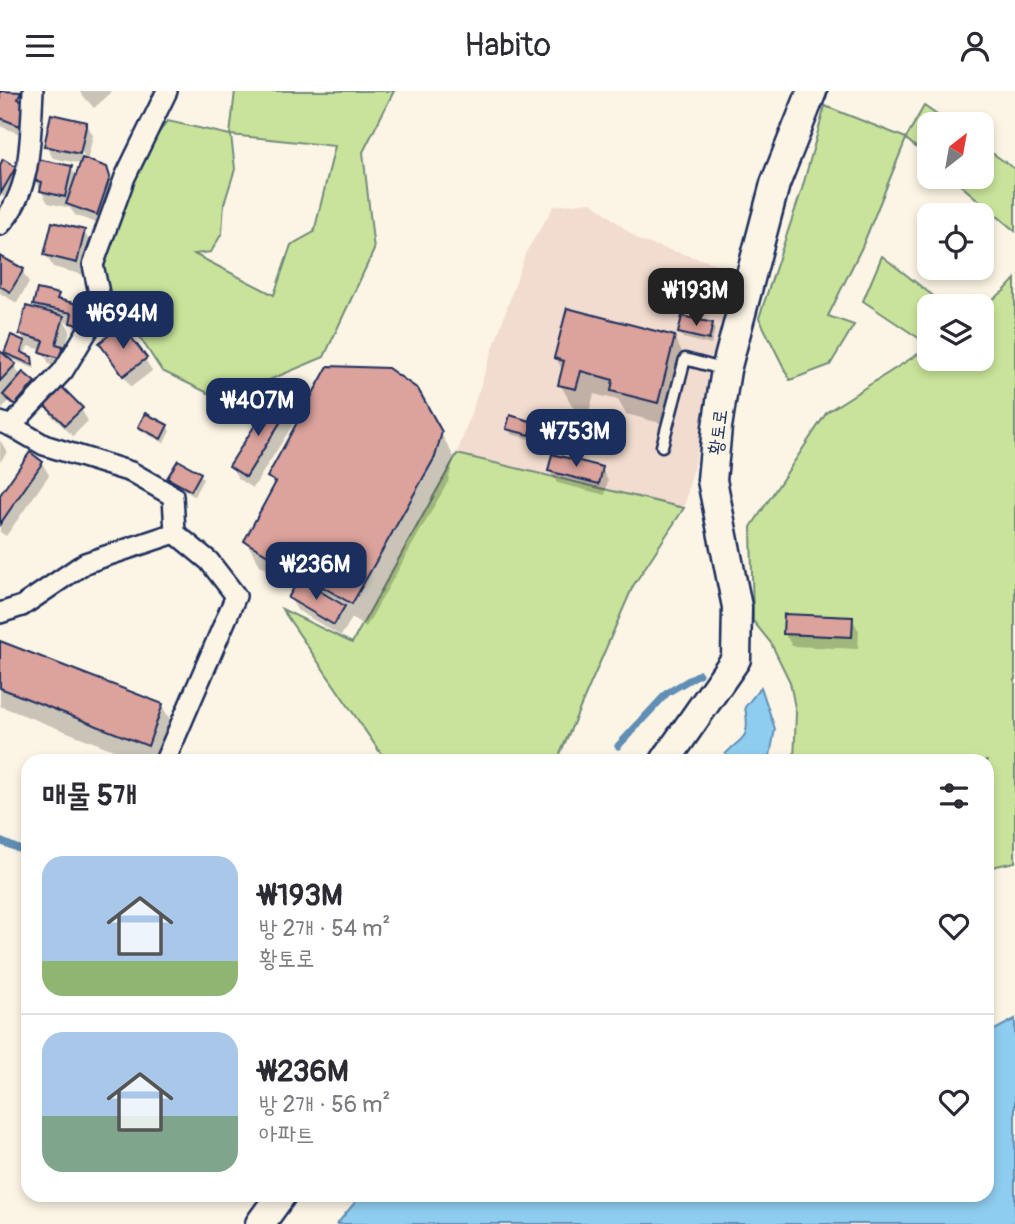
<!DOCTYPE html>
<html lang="ko">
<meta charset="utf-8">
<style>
:root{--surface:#fff;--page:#f7f7f7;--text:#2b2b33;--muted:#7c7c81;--line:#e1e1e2;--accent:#1b2f5e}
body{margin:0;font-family:Pangolin,"Poor Story",sans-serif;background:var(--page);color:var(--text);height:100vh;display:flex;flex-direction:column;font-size:26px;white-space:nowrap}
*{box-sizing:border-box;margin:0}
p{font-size:23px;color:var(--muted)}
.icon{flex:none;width:38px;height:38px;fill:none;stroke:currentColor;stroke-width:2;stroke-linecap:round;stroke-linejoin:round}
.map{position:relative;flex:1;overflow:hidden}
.drawer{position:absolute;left:21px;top:663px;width:973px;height:448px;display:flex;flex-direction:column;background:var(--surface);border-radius:21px;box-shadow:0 4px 10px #0003}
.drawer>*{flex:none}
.needle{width:46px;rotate:31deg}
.tools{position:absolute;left:917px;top:21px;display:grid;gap:14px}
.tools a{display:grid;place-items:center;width:77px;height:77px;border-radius:14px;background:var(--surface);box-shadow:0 4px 10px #0003;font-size:35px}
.price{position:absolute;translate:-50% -60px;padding:0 16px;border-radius:14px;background:var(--accent);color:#fff;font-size:23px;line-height:46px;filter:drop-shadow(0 2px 4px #0008)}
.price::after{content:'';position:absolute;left:50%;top:42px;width:21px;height:16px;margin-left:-10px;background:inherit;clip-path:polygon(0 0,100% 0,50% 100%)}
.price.active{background:#222;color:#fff}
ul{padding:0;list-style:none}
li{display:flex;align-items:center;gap:21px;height:175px;padding:0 21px}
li+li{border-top:2px solid var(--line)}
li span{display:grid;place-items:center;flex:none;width:196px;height:140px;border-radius:21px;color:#555}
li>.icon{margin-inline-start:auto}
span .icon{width:84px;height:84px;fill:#fffc;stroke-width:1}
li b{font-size:30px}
h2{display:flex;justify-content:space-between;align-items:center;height:84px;padding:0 21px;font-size:30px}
header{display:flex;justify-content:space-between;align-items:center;height:91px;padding:0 21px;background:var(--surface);font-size:32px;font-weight:600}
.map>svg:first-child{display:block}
.built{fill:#f2dccf}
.green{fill:#c9e49a;stroke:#728a7c;stroke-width:2;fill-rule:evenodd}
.water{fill:#8ecdef;stroke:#608eb5;stroke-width:2}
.shadow{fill:#0003;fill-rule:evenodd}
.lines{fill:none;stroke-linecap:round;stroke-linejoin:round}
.stream{stroke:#608eb5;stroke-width:7}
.building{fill:#dca29c;stroke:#1b2f5e;stroke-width:2}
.service-casing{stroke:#1b2f5e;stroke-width:15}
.minor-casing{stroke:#1b2f5e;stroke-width:24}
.secondary-casing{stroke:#1b2f5e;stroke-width:33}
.service{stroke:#fcf5e5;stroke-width:10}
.minor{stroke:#fcf5e5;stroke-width:19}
.secondary{stroke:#fcf5e5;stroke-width:28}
.labels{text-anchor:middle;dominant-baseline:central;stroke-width:7;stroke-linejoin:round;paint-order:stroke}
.street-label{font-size:19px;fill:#1b2f5e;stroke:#fcf5e5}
</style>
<header><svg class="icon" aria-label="menu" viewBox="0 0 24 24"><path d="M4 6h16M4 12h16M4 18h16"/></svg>Habito<svg class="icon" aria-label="person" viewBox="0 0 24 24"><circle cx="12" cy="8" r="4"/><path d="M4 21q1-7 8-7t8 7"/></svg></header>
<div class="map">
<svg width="1015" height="1133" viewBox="0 0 1015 1133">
<rect width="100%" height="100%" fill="#fcf5e5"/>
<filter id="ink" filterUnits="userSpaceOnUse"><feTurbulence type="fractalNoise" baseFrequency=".0143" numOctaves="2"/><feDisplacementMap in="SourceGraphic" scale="14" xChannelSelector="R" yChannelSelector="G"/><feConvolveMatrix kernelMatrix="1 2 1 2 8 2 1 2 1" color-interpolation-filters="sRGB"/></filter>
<g filter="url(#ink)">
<polygon class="built" points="592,111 640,150 740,180 684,417 457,363 526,161 554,115"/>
<g class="green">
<path d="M 235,0 L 394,0 L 363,61 L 374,159 L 324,266 L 269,289 L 250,322 L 162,280 L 101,187 L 115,136 L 146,57 L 168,30 L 230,44 ZM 231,44 L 335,55 L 314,141 L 291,154 L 274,204 L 194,163 L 211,161 L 222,142 L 224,113 L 235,78 Z"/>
<polygon points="825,15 906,47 924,15 950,33 929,33 929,67 906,48 862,156 828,225 854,234 830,274 790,289 759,227 802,98"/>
<polygon points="982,55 1015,78 1015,140 951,86 982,86"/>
<polygon points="882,165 946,215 929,215 929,254 863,210"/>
<polygon points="1015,188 1015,771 987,777 987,670 794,670 796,622 790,591 771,552 753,530 751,436 827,321 929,256 929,268 982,268 982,216 1004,200"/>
<polygon points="457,363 684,417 633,495 557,670 386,670 282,518 352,552"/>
</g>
<g class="water">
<path d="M 761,596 L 775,638 L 769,670 L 720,670 C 738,644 752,655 745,616 Z"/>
<polygon points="1015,928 1015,1133 337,1133 361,1104 987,1104 987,943"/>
</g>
<g class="shadow">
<polygon points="0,0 19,2 25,12 27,46 0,35"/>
<polygon points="79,0 110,0 111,2 94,17"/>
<path d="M 86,32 L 93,44 L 87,71 L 106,77 L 113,90 L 103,135 L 75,124 L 70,117 L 48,112 L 35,89 L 71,77 L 77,87 L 82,73 L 53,67 L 46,55 ZM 78,54 L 86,69 L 82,69 L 75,56 Z"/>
<polygon points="4,71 15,77 18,83 4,106 0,103 0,77"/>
<polygon points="84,141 91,153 84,184 53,176 46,164"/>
<polygon points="0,167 22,180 29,191 17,212 0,202"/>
<polygon points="57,204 61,211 80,215 89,207 96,219 79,243 73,232 65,231 70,239 64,261 68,267 49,262 49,266 67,271 66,278 49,273 43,259 28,255 24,264 31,267 35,278 9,267 6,262 12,246 26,252 21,242 39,220 35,213"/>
<polygon points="712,234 715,239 711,254 683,247 680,242"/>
<polygon points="674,247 688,271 672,335 626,323 618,309 594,303 589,321 574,318 560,293 563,280 556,267"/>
<polygon points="101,252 145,268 152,280 131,296"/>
<polygon points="0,263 14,274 21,286 33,292 36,297 19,318 9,310 2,318 0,317"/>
<polygon points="417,299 454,366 448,391 366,536 352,527 341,545 297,519 290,507 297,495 260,474 246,450 275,396 270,386"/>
<polygon points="45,313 81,318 88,330 73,345 52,325"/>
<polygon points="287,321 294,332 253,397 238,387 231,375"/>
<polygon points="532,332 535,338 532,349 511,343 508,338"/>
<polygon points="167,335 170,340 164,352 143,341 140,336"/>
<polygon points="0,349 7,361 0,371"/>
<polygon points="42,372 49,384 6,445 0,441 0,407"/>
<polygon points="602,378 608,390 605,404 557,392 550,380"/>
<polygon points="200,383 203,388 194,405 173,393 169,387"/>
<polygon points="852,528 859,540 858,558 792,555 785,543"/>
<polygon points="0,552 162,615 176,639 164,670 142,670 0,615"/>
</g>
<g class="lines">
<g class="stream">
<polyline points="618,655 667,602 699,583"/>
<polyline points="0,750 28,762"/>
</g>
</g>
<g class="building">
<polygon points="0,0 21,1 18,8 29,12 20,35 0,27"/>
<polygon points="51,23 87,31 80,63 44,55"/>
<polygon points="82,67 107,76 110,86 97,124 66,113"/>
<polygon points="3,68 16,76 1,102 0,74"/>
<polygon points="37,68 72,75 65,106 40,100 42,91 33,89"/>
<polygon points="52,131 85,139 77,172 44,164"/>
<polygon points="0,165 24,178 10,201 0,195"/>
<polygon points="37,198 59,203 57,208 78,213 80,204 90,206 83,235 70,232 72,222 33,214"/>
<polygon points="26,215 64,225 56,253 63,255 59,267 40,261 44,250 19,243"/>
<polygon points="567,217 675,245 658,312 611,300 613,289 581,280 576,298 558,294 564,270 554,267"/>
<polygon points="682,225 713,232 709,249 678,242"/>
<polygon points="122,234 147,267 123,285 99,252"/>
<polygon points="11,244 25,250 21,261 32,266 33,274 4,262"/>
<polygon points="0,260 16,273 0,290"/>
<polygon points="328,275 388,277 418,298 442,341 435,366 352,513 244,450 276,391 267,386"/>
<polygon points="23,281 35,291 15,314 3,304"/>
<polygon points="61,295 83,317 65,334 43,313"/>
<polygon points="271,309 288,319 246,386 229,375"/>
<polygon points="145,322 168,334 161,348 138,336"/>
<polygon points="510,324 533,331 530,344 506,338"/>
<polygon points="30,361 43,371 0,433 0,404"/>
<polygon points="552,363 603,376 599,393 548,380"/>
<polygon points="178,369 201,382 191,400 167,387"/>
<polygon points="299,488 345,515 334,534 288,507"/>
<polygon points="784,523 853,526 852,546 783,543"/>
<polygon points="0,550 163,613 148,655 0,597"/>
</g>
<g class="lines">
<defs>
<polyline id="service" points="662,355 685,268 722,278"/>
<g id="minor">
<path d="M 0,134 C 33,99 30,45 33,0"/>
<polyline points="0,331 11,335 44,354 131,381 173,405 175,442 209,470 236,505 165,670"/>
<polyline points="11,335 63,280 102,216 93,174 125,86 167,0"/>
<polyline points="0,522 22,515 85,472 175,442"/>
</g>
<g id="secondary">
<polyline points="665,670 736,568 737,516 712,389 717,336 726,279 775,93 812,0"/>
<polyline points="260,1133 281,1104"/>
</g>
</defs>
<use href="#service" class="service-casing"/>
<use href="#minor" class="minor-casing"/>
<use href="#secondary" class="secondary-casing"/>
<use href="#service" class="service"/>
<use href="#minor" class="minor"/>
<use href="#secondary" class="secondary"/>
</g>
</g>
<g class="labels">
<g class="street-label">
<text transform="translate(718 341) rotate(-83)">황토로</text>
</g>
</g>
</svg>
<div class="tools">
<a><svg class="needle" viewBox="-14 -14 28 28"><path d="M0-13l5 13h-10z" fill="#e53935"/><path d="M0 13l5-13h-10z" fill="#7c7c81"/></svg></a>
<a><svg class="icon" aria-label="locate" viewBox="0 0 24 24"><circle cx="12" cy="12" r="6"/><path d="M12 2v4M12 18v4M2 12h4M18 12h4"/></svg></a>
<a><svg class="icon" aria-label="layers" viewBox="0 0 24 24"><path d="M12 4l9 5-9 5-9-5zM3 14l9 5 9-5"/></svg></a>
</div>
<b class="price active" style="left:696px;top:237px">₩193M</b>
<b class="price" style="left:123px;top:260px">₩694M</b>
<b class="price" style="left:258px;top:347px">₩407M</b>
<b class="price" style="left:576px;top:378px">₩753M</b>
<b class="price" style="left:316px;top:511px">₩236M</b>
<section class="drawer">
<h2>매물 5개<svg class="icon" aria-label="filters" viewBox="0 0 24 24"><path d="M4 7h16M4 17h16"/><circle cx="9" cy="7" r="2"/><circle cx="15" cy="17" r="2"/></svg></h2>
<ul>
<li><span style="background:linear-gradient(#a9c7e8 75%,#8fb573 0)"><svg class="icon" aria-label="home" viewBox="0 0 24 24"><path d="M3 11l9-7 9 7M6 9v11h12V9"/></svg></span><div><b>₩193M</b><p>방 2개 · 54 m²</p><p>황토로</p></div><svg class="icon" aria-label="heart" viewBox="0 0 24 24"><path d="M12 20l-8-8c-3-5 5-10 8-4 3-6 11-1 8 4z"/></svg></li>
<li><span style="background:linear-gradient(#a9c7e8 60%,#7fa58c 0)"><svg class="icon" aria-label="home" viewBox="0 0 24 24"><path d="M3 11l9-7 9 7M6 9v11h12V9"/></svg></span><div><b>₩236M</b><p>방 2개 · 56 m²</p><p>아파트</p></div><svg class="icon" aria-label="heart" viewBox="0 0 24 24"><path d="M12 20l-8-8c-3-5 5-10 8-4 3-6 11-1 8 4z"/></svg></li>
</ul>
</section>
</div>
